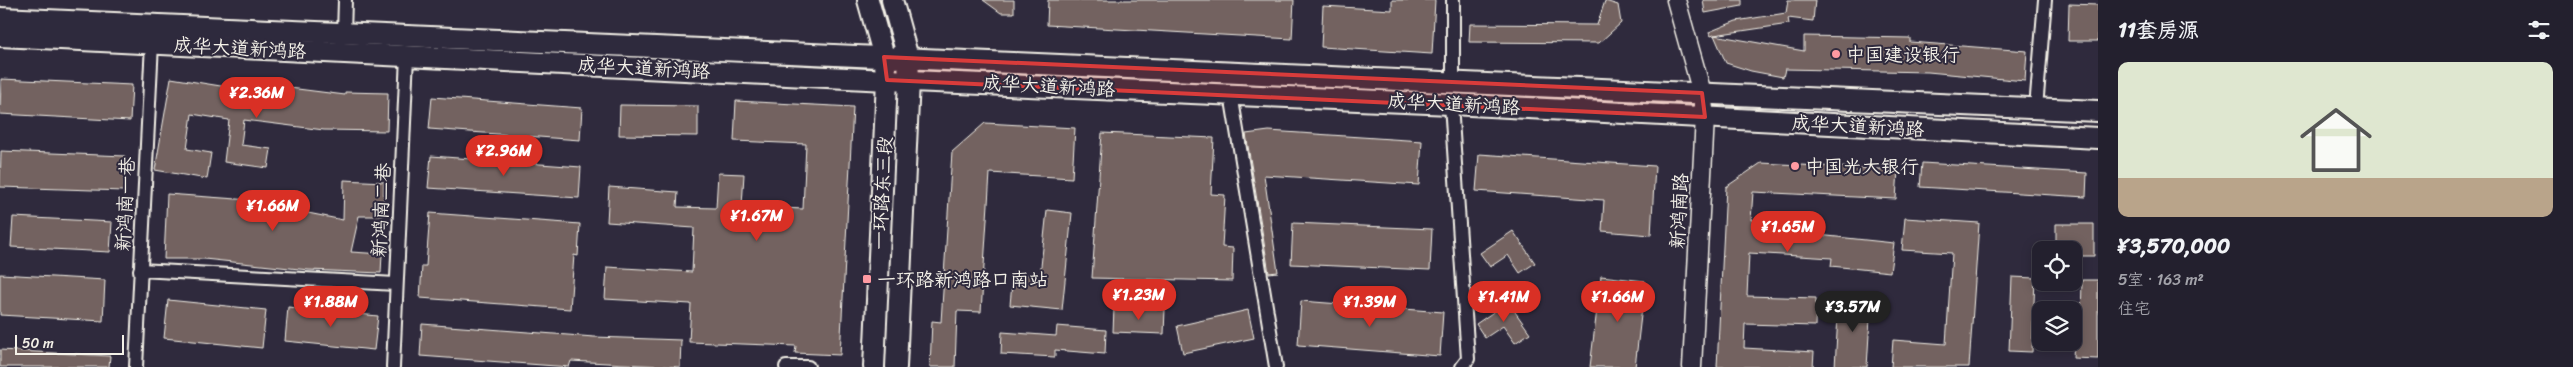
<!DOCTYPE html>
<html lang="zh">
<meta charset="utf-8">
<style>
:root{--surface:#23202e;--page:#2f2d3a;--text:#f1f3f6;--muted:#a3a3aa;--line:#403e4a;--accent:#d93025}
body{margin:0;font-family:Sriracha,"LXGW WenKai TC",sans-serif;background:var(--page);color:var(--text);height:100vh;display:flex;flex-direction:column;font-size:19px;white-space:nowrap}
*{box-sizing:border-box;margin:0}
p{font-size:16px;color:var(--muted)}
.icon{flex:none;width:28px;height:28px;fill:none;stroke:currentColor;stroke-width:2;stroke-linecap:round;stroke-linejoin:round}
.map{position:relative;flex:1;overflow:hidden}
.panel{display:flex;flex-direction:column;background:var(--surface);width:475px}
.panel>*{flex:none}
.buttons{position:absolute;left:2032px;top:241px;display:grid;gap:10px}
.buttons a{display:grid;place-items:center;width:50px;height:50px;border-radius:10px;background:var(--surface);box-shadow:0 2px 12px #0003,0 0 0 1px var(--line);font-size:25px}
.scale{position:absolute;left:15px;bottom:12px;width:109px;box-sizing:border-box;padding-left:5px;border:2px solid #f4f1e8;border-top:0;font-size:14px;line-height:18px;white-space:nowrap;color:#f4f1e8;-webkit-text-stroke:4px #2f2a3d;paint-order:stroke}
.price{position:absolute;translate:-50% -42px;padding:0 11px;border-radius:18px;background:var(--accent);color:#fff;font-size:16px;line-height:32px;filter:drop-shadow(0 1px 2px #0008)}
.price::after{content:'';position:absolute;left:50%;top:30px;width:15px;height:11px;margin-left:-8px;background:inherit;clip-path:polygon(0 0,100% 0,50% 100%)}
.price.on{background:#222;color:#fff}
ul{padding:0;list-style:none}
li{display:grid;align-content:center;gap:10px;height:265px;padding:0 20px}
li+li{border-top:1px solid var(--line)}
li span{display:grid;place-items:center;height:155px;border-radius:10px;color:#555}
li>.icon{margin-inline-start:auto}
span .icon{width:90px;height:90px;fill:#fffc;stroke-width:1}
li b{font-size:21px}
h2{display:flex;justify-content:space-between;align-items:center;height:60px;padding:0 20px;font-size:21px}
main{display:flex;flex:1;min-height:0}
.map>svg:first-child{display:block}
.building{fill:#736260;stroke:#f4f1e8}
.lines{fill:none;stroke-linecap:round;stroke-linejoin:round}
.street-casing{stroke:#f4f1e8;stroke-width:16}
.secondary-casing{stroke:#f4f1e8;stroke-width:21}
.primary-casing{stroke:#f4f1e8;stroke-width:24}
.street{stroke:#2f2a3d;stroke-width:12}
.secondary{stroke:#2f2a3d;stroke-width:18}
.primary{stroke:#2f2a3d;stroke-width:20}
.marked{fill:#d93c3b;fill-opacity:0.2;stroke:#d93c3b;stroke-width:4;stroke-linejoin:round}
.poi-dot{fill:#ff9aa2;stroke:#2f2a3d;stroke-width:2}
.labels{text-anchor:middle;dominant-baseline:central;stroke-width:4;stroke-linejoin:round;paint-order:stroke}
.street-label{font-size:19px;fill:#f4f1e8;stroke:#2f2a3d}
.poi-label{font-size:19px;fill:#f4f1e8;stroke:#2f2a3d;text-anchor:start}
</style>
<main>
<div class="map">
<svg width="2098" height="367" viewBox="0 0 2098 367">
<rect width="100%" height="100%" fill="#2f2a3d"/>
<filter id="ink" filterUnits="userSpaceOnUse"><feTurbulence type="fractalNoise" baseFrequency=".02" numOctaves="2"/><feDisplacementMap in="SourceGraphic" scale="10" xChannelSelector="R" yChannelSelector="G"/><feConvolveMatrix kernelMatrix="1 2 1 2 8 2 1 2 1" color-interpolation-filters="sRGB"/></filter>
<g filter="url(#ink)">
<g class="building">
<polygon points="983,0 1014,0 1014,13 1001,13"/>
<polygon points="1048,0 1294,0 1292,39 1047,25"/>
<polygon points="1392,0 1435,0 1432,54 1321,47 1323,6 1392,10"/>
<polygon points="1703,0 1742,0 1742,6 1705,13"/>
<polygon points="1788,0 1815,0 1813,21 1788,18 1789,24 1714,35 1804,51 1804,36 1910,38 1910,42 2027,51 2025,81 1928,72 1785,69 1783,77 1751,71 1726,63 1714,35 1711,36 1709,32 1736,21 1786,13"/>
<polygon points="1605,1 1618,5 1621,23 1599,43 1469,42 1470,24 1597,25"/>
<polygon points="2069,4 2098,5 2098,41 2068,41"/>
<polygon points="171,78 233,88 234,81 345,95 345,92 388,93 387,131 324,130 244,120 241,145 271,149 268,168 224,162 229,120 192,114 187,149 211,153 207,179 155,170"/>
<polygon points="1,79 132,85 130,121 0,114"/>
<polygon points="432,97 582,108 580,140 429,129"/>
<polygon points="736,101 853,107 840,355 795,353 796,346 689,342 691,304 605,299 607,267 692,272 694,228 607,222 609,187 678,192 677,207 716,208 718,173 744,174 742,206 803,209 806,144 734,141"/>
<polygon points="620,105 698,106 698,136 619,135"/>
<polygon points="985,123 1075,128 1072,178 990,173 981,312 957,311 955,367 930,367 932,321 941,322 952,152"/>
<polygon points="1269,131 1422,141 1419,185 1264,175 1278,272 1269,273 1246,134"/>
<polygon points="1102,133 1214,138 1211,194 1225,195 1222,247 1233,248 1232,281 1092,278"/>
<polygon points="1,151 125,156 124,191 0,187"/>
<polygon points="1479,154 1655,166 1651,235 1602,231 1604,200 1476,191"/>
<polygon points="431,156 581,167 579,198 428,188"/>
<polygon points="1761,163 1898,170 1896,199 1753,192 1751,220 1819,224 1818,235 1894,243 1890,272 1831,266 1832,258 1749,253 1747,296 1816,298 1815,326 1745,324 1744,348 1814,352 1813,367 1717,367 1726,187"/>
<polygon points="1922,163 2087,173 2086,197 1920,187"/>
<polygon points="344,180 384,182 383,216 359,216 351,252 382,254 381,273 309,270 204,259 164,259 167,194 278,202 278,207 343,220"/>
<polygon points="1047,210 1072,213 1062,310 1010,305 1013,273 1040,276"/>
<polygon points="430,213 580,224 578,256 574,255 570,309 420,298 422,266 426,266"/>
<polygon points="13,217 112,222 110,252 11,247"/>
<polygon points="1905,218 1979,223 1969,367 1891,367 1893,340 1946,344 1952,253 1902,250"/>
<polygon points="1293,223 1432,229 1430,270 1291,264"/>
<polygon points="2056,224 2094,224 2094,256 2074,256 2074,250 2056,250"/>
<polygon points="1513,231 1535,263 1520,273 1508,255 1490,267 1480,253"/>
<polygon points="0,274 105,280 103,321 0,315"/>
<polygon points="1601,276 1645,281 1635,367 1590,367"/>
<polygon points="2012,277 2035,278 2032,352 2009,351"/>
<polygon points="2082,280 2098,280 2098,359 2073,358 2075,320 2081,321"/>
<polygon points="1839,299 1871,301 1867,367 1835,367"/>
<polygon points="168,300 266,310 262,348 164,338"/>
<polygon points="1301,301 1443,312 1440,356 1298,345"/>
<polygon points="1508,302 1530,333 1515,343 1503,326 1485,338 1476,324"/>
<polygon points="288,307 378,316 374,350 285,341"/>
<polygon points="1114,308 1165,309 1164,334 1113,332"/>
<polygon points="1248,310 1254,338 1183,353 1177,326"/>
<polygon points="422,324 594,337 681,340 680,367 571,361 569,367 420,356"/>
<polygon points="1057,326 1106,330 1105,354 1055,350 1055,357 1001,354 1002,332 1056,336"/>
<polygon points="0,350 110,356 109,367 0,367"/>
</g>
<g class="lines">
<defs>
<g id="street">
<polyline points="344,34 345,0"/>
<polyline points="1453,81 1453,0"/>
<polyline points="1231,94 1276,367"/>
<polyline points="1451,104 1468,359 1462,367"/>
<polyline points="2036,108 2045,0"/>
<polyline points="140,270 396,284"/>
<polyline points="136,367 152,43"/>
<polyline points="393,367 407,56"/>
<polyline points="786,367 808,367"/>
</g>
<polyline id="secondary" points="1676,0 1702,93 1705,117 1692,367"/>
<g id="primary">
<polyline points="868,0 884,57 887,80 874,367"/>
<polyline points="892,0 908,58 909,80 896,367"/>
<polyline points="0,18 2098,111"/>
<polyline points="0,36 887,80 1451,104 2098,138"/>
</g>
</defs>
<use href="#street" class="street-casing"/>
<use href="#secondary" class="secondary-casing"/>
<use href="#primary" class="primary-casing"/>
<use href="#street" class="street"/>
<use href="#secondary" class="secondary"/>
<use href="#primary" class="primary"/>
</g>
</g>
<path class="marked" d="M 884,57 L 1702,93 L 1705,117 L 887,80 Z"/>
<g class="poi-dot">
<circle cx="1836" cy="54" r="5"/>
<circle cx="1795" cy="166" r="5"/>
<rect x="862" y="274" width="10" height="10" rx="2.5"/>
</g>
<g class="labels">
<g class="street-label">
<text transform="translate(240 48) rotate(3)">成华大道新鸿路</text>
<text transform="translate(644 68) rotate(3)">成华大道新鸿路</text>
<text transform="translate(1049 86) rotate(3)">成华大道新鸿路</text>
<text transform="translate(1454 104) rotate(3)">成华大道新鸿路</text>
<text transform="translate(1858 126) rotate(3)">成华大道新鸿路</text>
<text transform="translate(882 193) rotate(-87)">一环路东三段</text>
<text transform="translate(125 204) rotate(-87)">新鸿南一巷</text>
<text transform="translate(381 210) rotate(-87)">新鸿南二巷</text>
<text transform="translate(1679 211) rotate(-87)">新鸿南路</text>
</g>
<g class="poi-label">
<text x="1846" y="54">中国建设银行</text>
<text x="1805" y="166">中国光大银行</text>
<text x="877" y="279">一环路新鸿路口南站</text>
</g>
</g>
</svg>
<div class="buttons">
<a><svg class="icon" aria-label="locate" viewBox="0 0 24 24"><circle cx="12" cy="12" r="6"/><path d="M12 2v4M12 18v4M2 12h4M18 12h4"/></svg></a>
<a><svg class="icon" aria-label="layers" viewBox="0 0 24 24"><path d="M12 4l9 5-9 5-9-5zM3 14l9 5 9-5"/></svg></a>
</div>
<div class="scale">50 m</div>
<b class="price" style="left:257px;top:119px">¥2.36M</b>
<b class="price" style="left:504px;top:177px">¥2.96M</b>
<b class="price" style="left:273px;top:232px">¥1.66M</b>
<b class="price" style="left:757px;top:242px">¥1.67M</b>
<b class="price" style="left:1788px;top:253px">¥1.65M</b>
<b class="price" style="left:1139px;top:321px">¥1.23M</b>
<b class="price" style="left:1504px;top:323px">¥1.41M</b>
<b class="price" style="left:1618px;top:323px">¥1.66M</b>
<b class="price" style="left:331px;top:328px">¥1.88M</b>
<b class="price" style="left:1370px;top:328px">¥1.39M</b>
<b class="price on" style="left:1853px;top:333px">¥3.57M</b>
</div>
<section class="panel">
<h2>11套房源<svg class="icon" aria-label="filters" viewBox="0 0 24 24"><path d="M4 7h16M4 17h16"/><circle cx="9" cy="7" r="2"/><circle cx="15" cy="17" r="2"/></svg></h2>
<ul>
<li><span style="background:linear-gradient(#dfe7d0 75%,#b9a48a 0)"><svg class="icon" aria-label="home" viewBox="0 0 24 24"><path d="M3 11l9-7 9 7M6 9v11h12V9"/></svg></span><div><b>¥3,570,000</b><p>5室 · 163 m²</p><p>住宅</p></div></li>
</ul>
</section>
</main>
